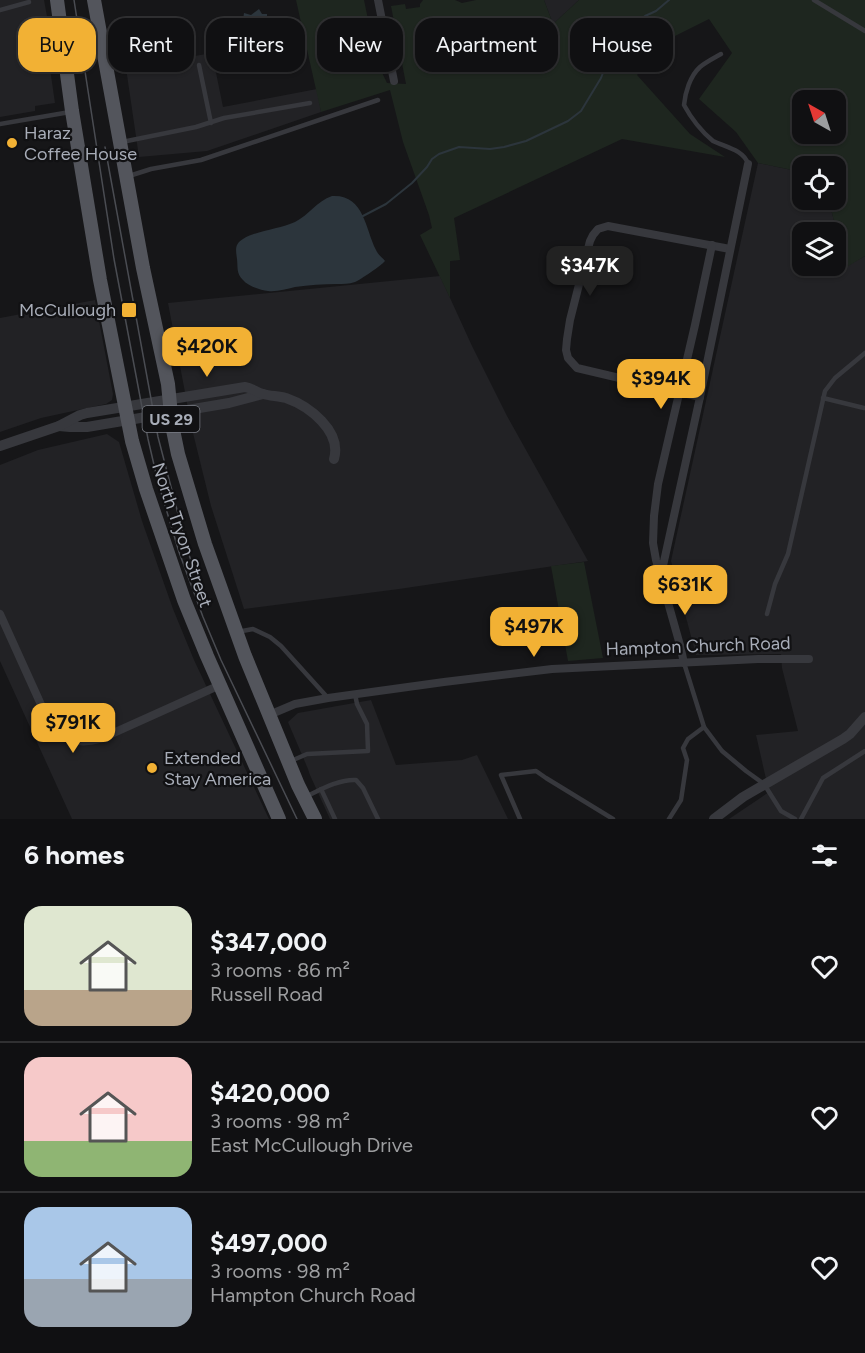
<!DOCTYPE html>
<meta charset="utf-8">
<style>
:root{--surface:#101012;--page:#19191b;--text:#f1f3f6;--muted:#9c9d9f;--line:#303032;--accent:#f2b134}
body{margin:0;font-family:Figtree,sans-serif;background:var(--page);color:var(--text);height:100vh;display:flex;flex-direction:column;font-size:22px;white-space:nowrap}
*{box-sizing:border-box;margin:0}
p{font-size:20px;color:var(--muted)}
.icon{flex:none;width:33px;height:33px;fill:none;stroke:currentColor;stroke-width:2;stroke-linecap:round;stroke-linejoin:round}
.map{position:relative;height:819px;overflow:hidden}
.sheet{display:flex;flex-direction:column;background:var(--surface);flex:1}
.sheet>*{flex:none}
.guide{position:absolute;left:18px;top:18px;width:830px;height:54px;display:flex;gap:12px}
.needle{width:39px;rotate:321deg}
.controls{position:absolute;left:792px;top:90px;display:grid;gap:12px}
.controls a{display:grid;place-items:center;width:54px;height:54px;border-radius:12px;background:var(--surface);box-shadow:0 2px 4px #0004,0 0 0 2px var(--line);font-size:30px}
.price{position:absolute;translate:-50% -51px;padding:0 14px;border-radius:12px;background:var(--accent);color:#111;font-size:20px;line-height:39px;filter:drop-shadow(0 2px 3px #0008)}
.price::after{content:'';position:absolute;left:50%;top:36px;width:18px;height:14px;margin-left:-9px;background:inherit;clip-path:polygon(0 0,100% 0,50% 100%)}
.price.active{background:#222;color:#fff}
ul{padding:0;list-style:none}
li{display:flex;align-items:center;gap:18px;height:150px;padding:0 24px}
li+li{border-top:2px solid var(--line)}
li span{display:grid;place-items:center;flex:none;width:168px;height:120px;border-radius:18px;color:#555}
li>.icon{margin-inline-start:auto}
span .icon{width:72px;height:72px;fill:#fffc;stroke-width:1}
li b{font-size:26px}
h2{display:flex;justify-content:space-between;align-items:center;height:72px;padding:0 24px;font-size:26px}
.pill{padding:0 21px;border-radius:18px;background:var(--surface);box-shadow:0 2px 4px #0004,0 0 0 2px var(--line);font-size:21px;line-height:54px}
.pill.active{background:var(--accent);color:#111}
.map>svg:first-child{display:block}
.built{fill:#222225;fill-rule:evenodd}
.green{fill:#1e261f;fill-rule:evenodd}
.water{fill:#2c353c}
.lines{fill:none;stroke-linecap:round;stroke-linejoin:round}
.stream{stroke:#2c353c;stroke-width:2}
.service{stroke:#37383d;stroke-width:4.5}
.minor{stroke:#37383d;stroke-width:8}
.tertiary{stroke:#37383d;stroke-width:10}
.primary{stroke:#53555c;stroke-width:14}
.tram{stroke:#4a4c52;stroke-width:1.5}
.poi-dot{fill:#f2b134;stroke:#111113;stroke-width:2}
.labels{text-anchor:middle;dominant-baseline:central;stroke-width:4.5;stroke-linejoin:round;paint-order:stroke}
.shield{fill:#111113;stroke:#7b7e86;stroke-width:1.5}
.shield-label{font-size:16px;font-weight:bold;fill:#a8adb8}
.poi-label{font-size:18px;fill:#a8adb8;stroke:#111113;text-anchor:start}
.street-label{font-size:18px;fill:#a8adb8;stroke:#111113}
</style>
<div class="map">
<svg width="865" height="819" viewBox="0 0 865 819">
<rect width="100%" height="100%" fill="#161618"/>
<g class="built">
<polygon points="0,0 44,0 50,33 48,55 55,103 35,106 35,111 0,117"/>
<polygon points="544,0 579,0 553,24"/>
<polygon points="212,53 223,107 317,89 321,112 207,151 139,157 126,68"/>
<path d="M 758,163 L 802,172 L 802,200 L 829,200 L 845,267 L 865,256 L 865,819 L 729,819 L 769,792 L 756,735 L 798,731 L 782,668 L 781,654 L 696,655 L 671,561 ZM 802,232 L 836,232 L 836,266 L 802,266 Z"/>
<polygon points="440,276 472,346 507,416 588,561 399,589 244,609 211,506 192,429 168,303"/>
<polygon points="95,300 113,394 112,400 106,404 41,418 0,432 0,318"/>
<polygon points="107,434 119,442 142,521 173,609 194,660 269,819 72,819 0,661 0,465 38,450"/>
<polygon points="371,700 396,765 462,760 477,755 508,819 330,819 310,775 308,769 288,722 298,713"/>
</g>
<g class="green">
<path d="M 296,0 L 364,0 L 370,29 L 374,56 L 387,83 L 406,84 L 391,6 L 405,4 L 406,9 L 420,7 L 420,4 L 423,0 L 455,0 L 462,3 L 476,0 L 544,0 L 553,24 L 579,0 L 865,0 L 865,256 L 845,268 L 829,200 L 836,200 L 836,166 L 802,166 L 802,172 L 758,163 L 736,132 L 699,99 L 732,53 L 709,19 L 671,38 L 637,75 L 690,134 L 725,157 L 622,139 L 454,218 L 460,260 L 450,261 L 450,298 L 420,235 L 432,228 L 429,215 L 403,142 L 390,90 L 321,112 ZM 802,100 L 836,100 L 836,134 L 802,134 Z"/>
<polygon points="584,562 603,658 568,661 551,566"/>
</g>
<g class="water">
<polygon points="259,9 262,14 267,14 267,20 263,23 260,20 253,22 252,26 247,26 243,20 244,13 251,15"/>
<path d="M 332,196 C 364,194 365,228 376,250 C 378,255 382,257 385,261 C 382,265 360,280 355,282 C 349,284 343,284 337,284 C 323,284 309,285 295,287 C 286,289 277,292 268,291 C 260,290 248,286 243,280 C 236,273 238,267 237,259 C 236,251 234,244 243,239 C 255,231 280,229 295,222 C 309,215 317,201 332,196 Z"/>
</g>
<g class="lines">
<polyline class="stream" points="361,217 386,204 412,183 427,167 432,159 439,154 459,147 490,149 504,147 526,141 568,121 581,111 601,78 606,65 613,53 635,24 645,16 656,11 669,0"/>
<g class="service">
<polyline points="814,0 865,31"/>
<polyline points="0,10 29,2"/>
<path d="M 721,54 C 714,58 706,62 700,67 C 690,76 685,93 684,105 C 691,118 701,131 713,141 C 725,147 744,150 748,164"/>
<polyline points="199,65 211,123"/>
<polyline points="0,124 70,112"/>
<polyline points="122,142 196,127 224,118 310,103"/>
<polyline points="129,176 151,169 201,160 378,100"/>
<polyline points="823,398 864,408"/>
<polyline points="767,614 775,584 788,554 825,391 835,378 865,353"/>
<polyline points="237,632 253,629 270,637 281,646 328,698"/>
<polyline points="684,663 704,727"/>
<polyline points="291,761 307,754 368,751 367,724 357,704 355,694"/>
<polyline points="321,789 335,819"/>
<path d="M 305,797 C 320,790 339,779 356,780 L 363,788 L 378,819"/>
<polyline points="520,819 501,775 536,771 546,778 613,819"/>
<polyline points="669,819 681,800 687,760 683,748 688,739 704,727 722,751 746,771 764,784 781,811 795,819"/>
<polyline points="801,819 823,778 865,751"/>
</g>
<g class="minor">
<polyline points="378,0 394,81"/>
<polyline points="700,397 577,368 568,358 566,350 567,339 570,320 590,241 593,235 598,229 608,226 730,249"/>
<polyline points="661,575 700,397 748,164"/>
<path d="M 0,614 L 48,720 C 60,740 78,745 100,739 L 220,685"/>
<polyline points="684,663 680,645 656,560 653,543 654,516 658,484 695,325 712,245"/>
<polyline points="269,715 295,704 328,698 444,682 552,669 758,659 809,659"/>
</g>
<g class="tertiary">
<polyline points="59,426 70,427 87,427 229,403 263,394"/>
<path d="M 0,446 L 59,426 L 80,415 L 87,413 L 245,387 C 252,388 256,392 263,394 C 270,396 278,396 286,398 C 309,406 342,431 334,459"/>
<polyline points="714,819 743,797 843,739 850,734 865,717"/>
</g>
<g class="primary">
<polyline points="57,0 72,111 100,280 132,441 146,489 184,600 207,656 279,819"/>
<polyline points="94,0 143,268 168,384 172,425 178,454 205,544 245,656 298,785 315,819"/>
</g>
<g class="tram">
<polyline points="74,0 114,259 148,439 158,482 179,552 203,617 221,660 297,819"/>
<polyline points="105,147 158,437 188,552 201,589"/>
</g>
</g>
<g class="poi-dot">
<circle cx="12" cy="143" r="6"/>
<rect x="121" y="302" width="16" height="16" rx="3"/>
<circle cx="152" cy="768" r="6"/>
</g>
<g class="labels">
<rect class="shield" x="142.5" y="406" width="57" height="26" rx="4.5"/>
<g class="shield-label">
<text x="171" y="419">US 29</text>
</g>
<g class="poi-label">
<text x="24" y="133">Haraz<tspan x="24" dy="21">Coffee House</tspan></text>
<text x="116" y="310" text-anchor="end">McCullough</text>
<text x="164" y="758">Extended<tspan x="164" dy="21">Stay America</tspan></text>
</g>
<g class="street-label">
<text transform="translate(182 535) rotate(71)">North Tryon Street</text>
<text transform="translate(698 646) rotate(-2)">Hampton Church Road</text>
</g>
</g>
</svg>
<div class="controls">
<a><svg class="needle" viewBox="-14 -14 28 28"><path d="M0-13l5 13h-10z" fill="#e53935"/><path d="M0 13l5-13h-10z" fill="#9c9d9f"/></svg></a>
<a><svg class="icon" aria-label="locate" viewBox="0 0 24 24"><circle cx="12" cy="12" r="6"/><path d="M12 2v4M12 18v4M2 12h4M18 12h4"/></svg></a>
<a><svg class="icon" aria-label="layers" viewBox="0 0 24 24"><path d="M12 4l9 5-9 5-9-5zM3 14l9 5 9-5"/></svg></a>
</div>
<b class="price active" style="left:590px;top:297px">$347K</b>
<b class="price" style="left:207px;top:378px">$420K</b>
<b class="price" style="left:661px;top:410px">$394K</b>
<b class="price" style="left:685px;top:616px">$631K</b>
<b class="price" style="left:534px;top:658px">$497K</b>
<b class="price" style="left:73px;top:754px">$791K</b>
<div class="guide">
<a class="pill active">Buy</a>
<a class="pill">Rent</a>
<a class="pill">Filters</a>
<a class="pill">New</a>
<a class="pill">Apartment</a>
<a class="pill">House</a>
</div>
</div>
<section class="sheet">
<h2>6 homes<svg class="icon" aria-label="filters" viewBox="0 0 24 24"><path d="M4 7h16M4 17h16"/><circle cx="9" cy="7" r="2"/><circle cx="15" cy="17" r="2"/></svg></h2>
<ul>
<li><span style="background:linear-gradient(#dfe7d0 70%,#b9a48a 0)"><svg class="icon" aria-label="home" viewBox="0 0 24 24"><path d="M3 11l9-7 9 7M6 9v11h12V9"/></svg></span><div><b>$347,000</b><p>3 rooms · 86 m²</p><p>Russell Road</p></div><svg class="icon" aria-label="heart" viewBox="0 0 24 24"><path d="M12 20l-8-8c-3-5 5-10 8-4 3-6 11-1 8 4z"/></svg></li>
<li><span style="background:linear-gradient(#f6c9c9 70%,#8fb573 0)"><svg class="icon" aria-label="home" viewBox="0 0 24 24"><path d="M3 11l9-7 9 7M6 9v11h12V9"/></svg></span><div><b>$420,000</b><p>3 rooms · 98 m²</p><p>East McCullough Drive</p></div><svg class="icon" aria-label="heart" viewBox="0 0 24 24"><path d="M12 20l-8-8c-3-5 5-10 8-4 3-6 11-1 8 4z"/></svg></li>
<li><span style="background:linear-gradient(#a9c7e8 60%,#9aa5b1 0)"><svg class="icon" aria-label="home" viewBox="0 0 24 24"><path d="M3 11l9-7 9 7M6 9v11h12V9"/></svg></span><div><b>$497,000</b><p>3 rooms · 98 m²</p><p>Hampton Church Road</p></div><svg class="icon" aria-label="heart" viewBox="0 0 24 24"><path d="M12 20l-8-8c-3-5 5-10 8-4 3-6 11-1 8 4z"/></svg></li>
</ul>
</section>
